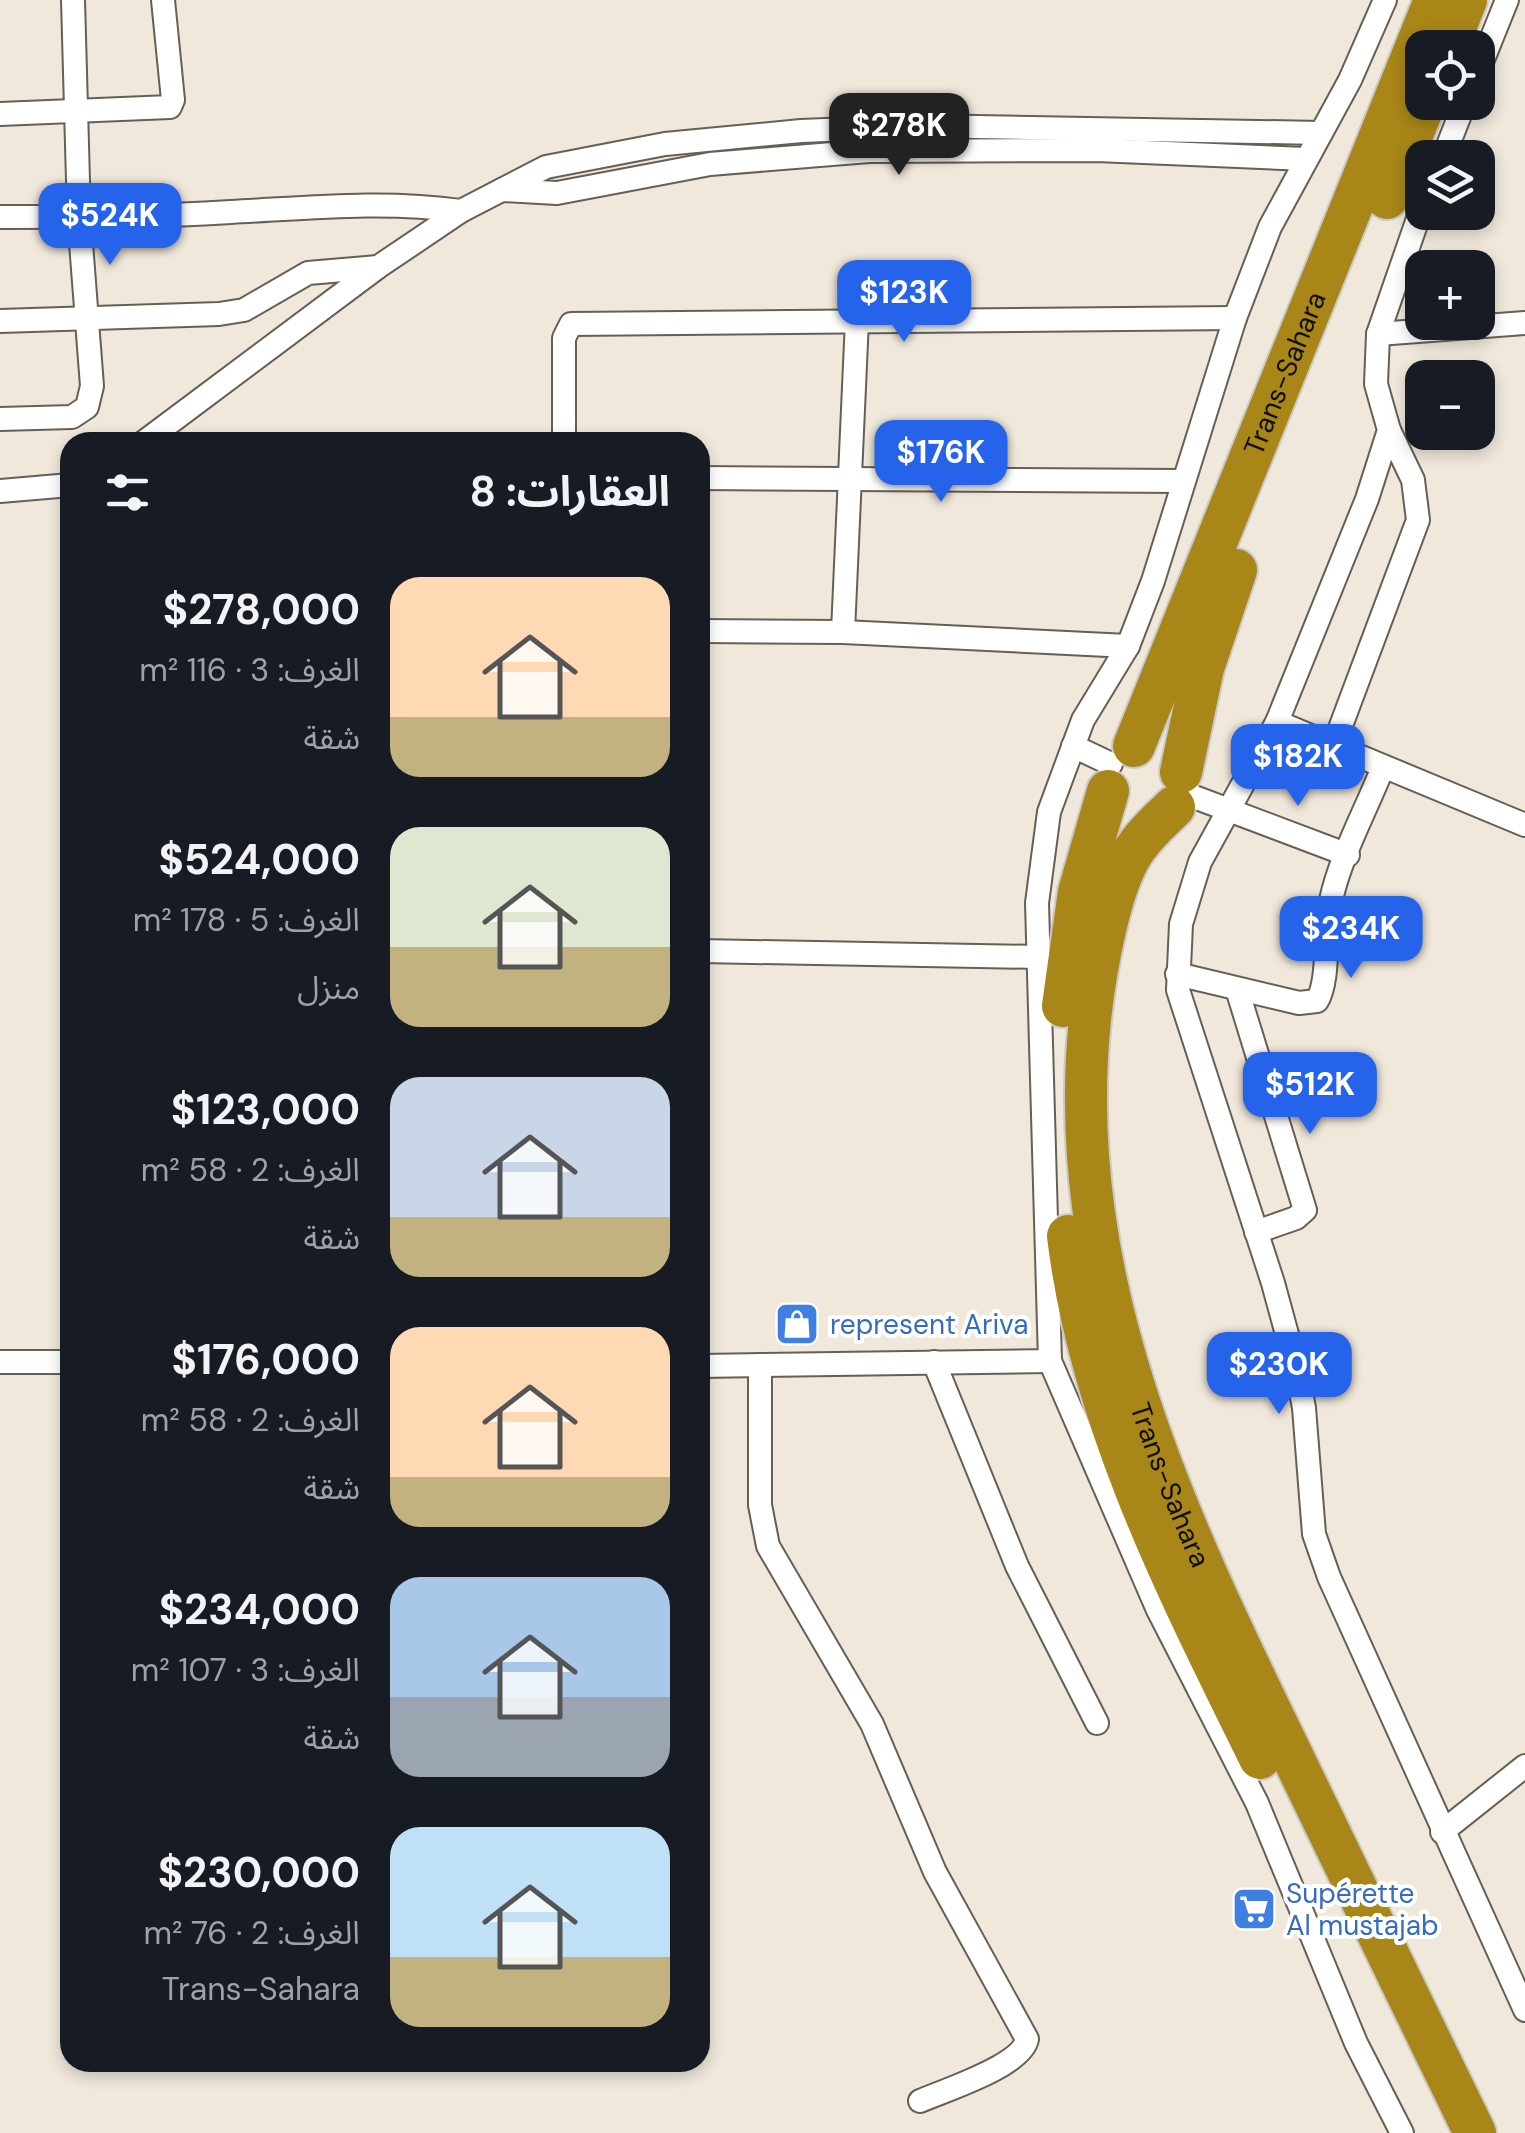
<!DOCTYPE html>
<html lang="ar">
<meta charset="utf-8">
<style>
:root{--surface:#171b24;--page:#242831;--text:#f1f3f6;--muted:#9ea1a6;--accent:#2563eb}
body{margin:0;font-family:"DM Sans","Noto Sans Arabic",sans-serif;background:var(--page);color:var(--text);direction:rtl;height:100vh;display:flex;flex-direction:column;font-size:38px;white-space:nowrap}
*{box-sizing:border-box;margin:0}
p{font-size:32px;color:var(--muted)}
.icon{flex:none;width:55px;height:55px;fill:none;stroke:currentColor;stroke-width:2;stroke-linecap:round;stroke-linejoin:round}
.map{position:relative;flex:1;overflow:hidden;direction:ltr}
.details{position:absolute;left:60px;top:432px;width:650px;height:1640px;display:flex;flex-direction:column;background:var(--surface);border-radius:30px;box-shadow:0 5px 15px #0003;direction:rtl}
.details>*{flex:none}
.buttons{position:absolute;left:1405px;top:30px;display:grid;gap:20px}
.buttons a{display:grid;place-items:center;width:90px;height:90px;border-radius:20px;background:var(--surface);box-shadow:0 5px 15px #0003;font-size:50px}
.price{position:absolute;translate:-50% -85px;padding:0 22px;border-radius:20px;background:var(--accent);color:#fff;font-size:32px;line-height:65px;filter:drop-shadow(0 2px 5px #0008)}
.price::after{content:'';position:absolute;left:50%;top:60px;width:30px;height:22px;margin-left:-15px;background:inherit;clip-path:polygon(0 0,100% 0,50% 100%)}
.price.current{background:#222;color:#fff}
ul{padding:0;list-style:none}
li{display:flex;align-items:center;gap:30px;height:250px;padding:0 40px}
li span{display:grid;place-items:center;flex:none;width:280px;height:200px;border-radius:30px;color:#555}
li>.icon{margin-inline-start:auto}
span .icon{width:120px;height:120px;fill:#fffc;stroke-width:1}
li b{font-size:42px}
h2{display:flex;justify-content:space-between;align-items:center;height:120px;padding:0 40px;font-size:42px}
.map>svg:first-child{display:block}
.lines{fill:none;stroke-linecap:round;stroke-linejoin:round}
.street-casing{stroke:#665f54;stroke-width:26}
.highway-casing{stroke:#cbcac9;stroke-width:46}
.street{stroke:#fff;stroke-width:22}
.highway{stroke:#a98618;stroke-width:42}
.labels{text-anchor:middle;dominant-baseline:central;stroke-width:8;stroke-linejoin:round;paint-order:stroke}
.street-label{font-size:28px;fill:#110f0a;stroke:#fff}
.shop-label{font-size:28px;fill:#366cbe;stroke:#fff;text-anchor:start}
</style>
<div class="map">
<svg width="1525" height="2133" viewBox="0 0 1525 2133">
<rect width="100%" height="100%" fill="#f0e8db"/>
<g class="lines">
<defs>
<g id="street">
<polyline points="1478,72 1507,0"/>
<polyline points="0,114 170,107 173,100 163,0"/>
<polyline points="1443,158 1465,102"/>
<polyline points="502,190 557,193 710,164 869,151 1097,150 1305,159"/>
<polyline points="1422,207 1378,334 1376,384 1389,430 1367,499 1277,722 1200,862 1181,924 1178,990 1273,1283 1297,1371 1304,1408 1314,1534 1329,1577 1525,2010"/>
<path d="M 0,217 C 77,217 154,217 231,212 C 309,208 383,200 461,211"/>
<polyline points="0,321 219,314 244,310 308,273 378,267"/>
<polyline points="1378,334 1525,323"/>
<polyline points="0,419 72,417 87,407 92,386 79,217 73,0"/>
<polyline points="144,442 378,267 461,211 546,167 665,144 801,131 922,126 1321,133"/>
<polyline points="564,442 564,338 571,324 1235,318"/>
<polyline points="700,478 1183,481"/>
<polyline points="0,491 70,485"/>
<polyline points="700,631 843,632 1128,646"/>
<polyline points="843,632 857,320"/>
<polyline points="1277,722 1525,825"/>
<polyline points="1073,746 1111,764"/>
<polyline points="1333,747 1418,520 1413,480 1389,430"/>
<polyline points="1181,792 1348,855"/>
<polyline points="700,951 1038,957"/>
<path d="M 1177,974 L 1299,1003 L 1317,1001 C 1330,980 1324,929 1331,900 C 1341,855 1366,810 1383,767"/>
<polyline points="1237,989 1305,1210 1296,1218 1256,1232"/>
<polyline points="1050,1361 1158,1610 1257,1803 1356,2043 1402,2133"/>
<polyline points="0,1362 70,1362"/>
<polyline points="934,1362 1017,1566 1097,1723"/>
<path d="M 760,1365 L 760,1505 L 768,1546 L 872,1724 L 935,1872 L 1027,2039 C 1022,2066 945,2090 920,2101"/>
<polyline points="700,1366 1050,1361 1037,903 1049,812 1083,720 1128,646 1153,581 1235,318 1270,227 1350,80 1385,0"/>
<polyline points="1442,1832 1525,1766"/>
</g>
<g id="highway">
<polyline points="1447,48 1466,0"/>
<polyline points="1387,198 1425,102"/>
<path id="s1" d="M 1134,746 L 1435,0"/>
<polyline points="1181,772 1203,668 1236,570"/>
<path id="s2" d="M 1174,807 C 1162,819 1148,831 1138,845 C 1110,880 1095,973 1090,1019 C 1063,1281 1175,1515 1287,1745 C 1349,1874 1412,2004 1475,2133"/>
<polyline points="1063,1006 1079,892 1108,791"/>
<path d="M 1068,1236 C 1091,1424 1178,1591 1260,1758"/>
</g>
</defs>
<use href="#street" class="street-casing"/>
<use href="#highway" class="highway-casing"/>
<use href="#street" class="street"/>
<use href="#highway" class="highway"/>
</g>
<defs>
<symbol id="shop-square" viewBox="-11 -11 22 22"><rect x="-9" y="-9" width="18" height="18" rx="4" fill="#3f7fe0" stroke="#fff"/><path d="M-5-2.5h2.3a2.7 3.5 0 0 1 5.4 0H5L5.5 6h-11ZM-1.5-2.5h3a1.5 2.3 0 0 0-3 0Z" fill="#fff"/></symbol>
<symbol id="supermarket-square" viewBox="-11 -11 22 22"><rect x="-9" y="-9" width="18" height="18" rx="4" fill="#3f7fe0" stroke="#fff"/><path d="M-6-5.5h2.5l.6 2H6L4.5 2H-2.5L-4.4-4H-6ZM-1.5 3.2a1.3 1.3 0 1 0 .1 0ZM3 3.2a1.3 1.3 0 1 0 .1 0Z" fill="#fff"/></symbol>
</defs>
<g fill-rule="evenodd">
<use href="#shop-square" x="772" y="1299" width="50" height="50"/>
<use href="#supermarket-square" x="1229" y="1884" width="50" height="50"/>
</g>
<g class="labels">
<g class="street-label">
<text stroke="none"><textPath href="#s1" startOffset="402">Trans-Sahara</textPath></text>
<text stroke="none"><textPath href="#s2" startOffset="712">Trans-Sahara</textPath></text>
</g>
<g class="shop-label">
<text x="830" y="1324">represent Ariva</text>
<text x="1286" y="1893">Supérette<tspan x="1286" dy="32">Al mustajab</tspan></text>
</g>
</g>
</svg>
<div class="buttons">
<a><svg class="icon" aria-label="locate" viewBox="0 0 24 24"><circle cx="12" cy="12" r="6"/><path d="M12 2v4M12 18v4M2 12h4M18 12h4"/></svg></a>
<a><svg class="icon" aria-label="layers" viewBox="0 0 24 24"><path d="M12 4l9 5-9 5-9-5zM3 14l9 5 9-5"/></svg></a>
<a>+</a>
<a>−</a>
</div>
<b class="price current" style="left:899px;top:178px">$278K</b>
<b class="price" style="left:110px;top:268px">$524K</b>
<b class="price" style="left:904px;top:345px">$123K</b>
<b class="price" style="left:941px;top:505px">$176K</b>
<b class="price" style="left:1298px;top:809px">$182K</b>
<b class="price" style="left:1351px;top:981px">$234K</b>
<b class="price" style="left:1310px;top:1137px">$512K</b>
<b class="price" style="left:1279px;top:1417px">$230K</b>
<section class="details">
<h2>العقارات: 8<svg class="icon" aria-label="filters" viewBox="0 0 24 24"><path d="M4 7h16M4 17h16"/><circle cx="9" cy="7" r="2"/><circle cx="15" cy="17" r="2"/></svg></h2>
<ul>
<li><span style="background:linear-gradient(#ffd9b3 70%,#c2b280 0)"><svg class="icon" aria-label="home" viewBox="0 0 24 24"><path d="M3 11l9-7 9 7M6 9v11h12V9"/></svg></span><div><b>$278,000</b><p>الغرف: 3 · 116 m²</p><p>شقة</p></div></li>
<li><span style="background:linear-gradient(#dfe7d0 60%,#c2b280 0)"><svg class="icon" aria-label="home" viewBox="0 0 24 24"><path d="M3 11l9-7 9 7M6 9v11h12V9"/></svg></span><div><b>$524,000</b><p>الغرف: 5 · 178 m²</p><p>منزل</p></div></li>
<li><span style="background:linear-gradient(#c9d6e8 70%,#c2b280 0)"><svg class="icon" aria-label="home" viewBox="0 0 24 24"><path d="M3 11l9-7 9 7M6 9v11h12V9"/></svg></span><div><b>$123,000</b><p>الغرف: 2 · 58 m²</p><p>شقة</p></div></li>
<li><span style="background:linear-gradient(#ffd9b3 75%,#c2b280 0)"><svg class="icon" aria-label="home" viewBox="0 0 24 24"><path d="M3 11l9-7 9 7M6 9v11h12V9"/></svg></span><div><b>$176,000</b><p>الغرف: 2 · 58 m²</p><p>شقة</p></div></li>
<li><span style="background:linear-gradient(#a9c7e8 60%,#9aa5b1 0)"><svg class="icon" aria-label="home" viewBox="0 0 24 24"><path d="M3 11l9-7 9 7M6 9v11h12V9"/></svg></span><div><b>$234,000</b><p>الغرف: 3 · 107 m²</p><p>شقة</p></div></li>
<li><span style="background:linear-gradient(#bfe0f5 65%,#c2b280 0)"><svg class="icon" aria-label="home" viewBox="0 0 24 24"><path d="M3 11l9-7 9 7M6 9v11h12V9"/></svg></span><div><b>$230,000</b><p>الغرف: 2 · 76 m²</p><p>Trans-Sahara</p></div></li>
</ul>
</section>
</div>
